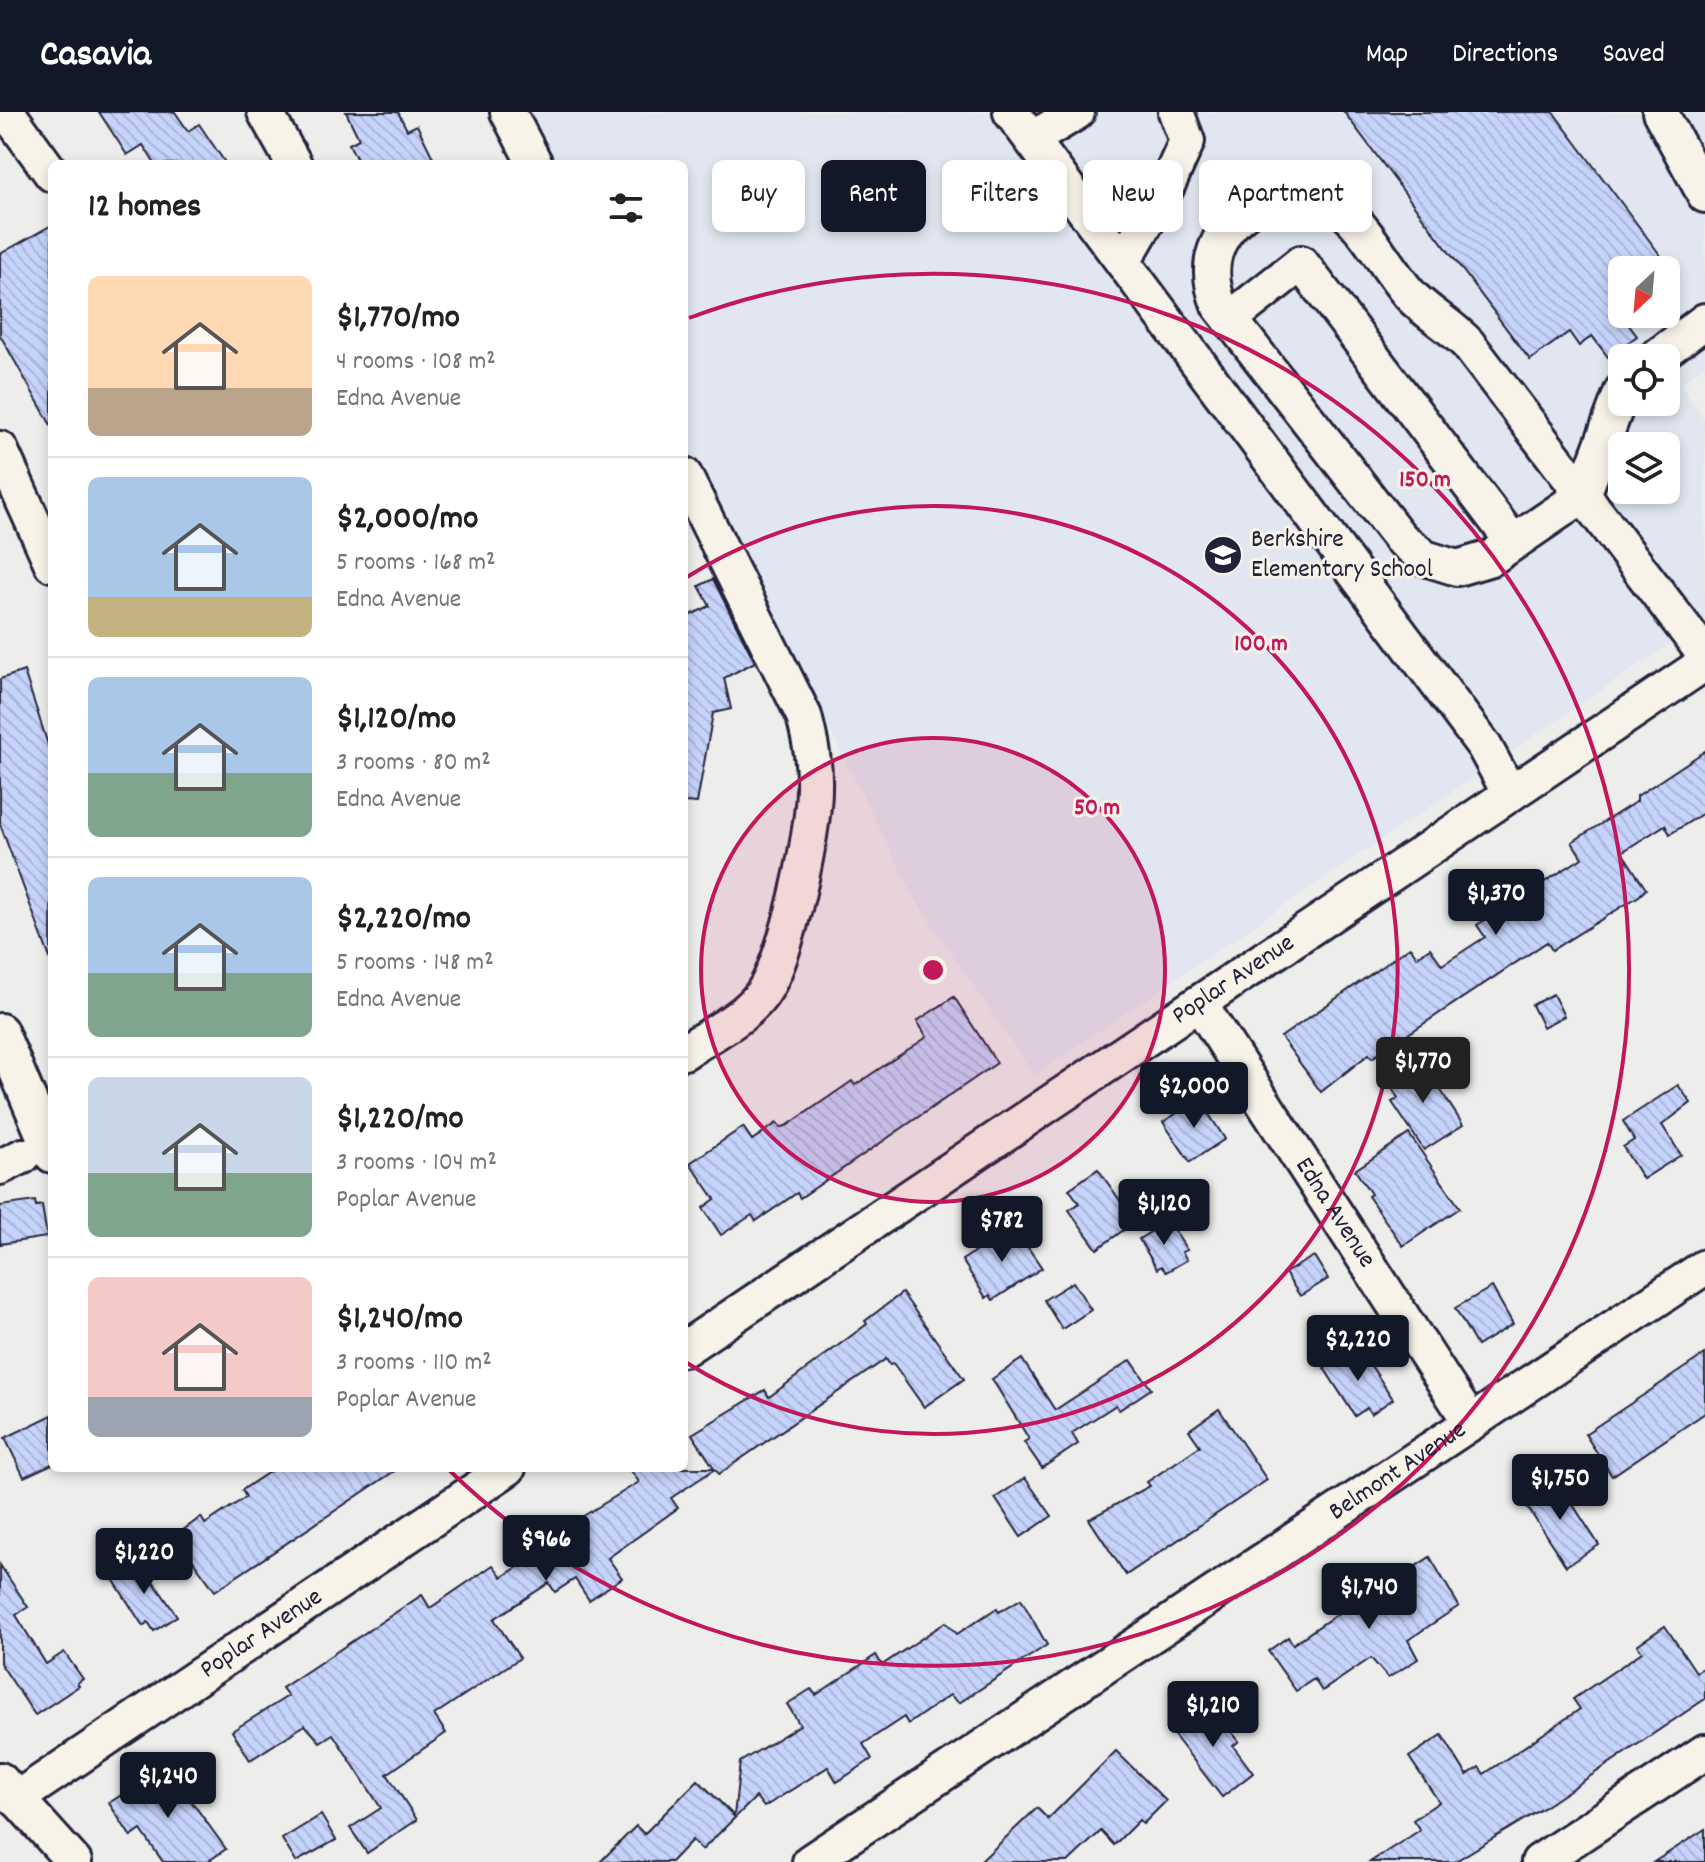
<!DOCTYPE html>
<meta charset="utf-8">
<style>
:root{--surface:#fff;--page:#f2f2f2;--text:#222;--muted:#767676;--line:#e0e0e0;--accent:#111827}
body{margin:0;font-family:Dekko,sans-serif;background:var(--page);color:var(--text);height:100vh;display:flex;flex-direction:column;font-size:30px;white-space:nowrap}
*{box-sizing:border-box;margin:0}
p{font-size:26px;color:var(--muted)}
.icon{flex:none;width:44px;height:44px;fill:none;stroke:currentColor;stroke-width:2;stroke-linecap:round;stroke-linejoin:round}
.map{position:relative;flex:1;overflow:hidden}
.panel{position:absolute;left:48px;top:48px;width:640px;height:1312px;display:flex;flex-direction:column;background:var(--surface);border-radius:12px;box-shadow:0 4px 12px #0003}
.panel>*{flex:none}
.hud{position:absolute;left:712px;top:48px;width:760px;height:72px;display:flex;gap:16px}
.needle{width:52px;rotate:206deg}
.fabs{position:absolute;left:1608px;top:144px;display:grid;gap:16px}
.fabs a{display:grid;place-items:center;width:72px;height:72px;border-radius:12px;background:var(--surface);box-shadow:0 4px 12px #0003;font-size:40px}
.price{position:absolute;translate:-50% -68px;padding:0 18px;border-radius:8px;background:var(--accent);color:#fff;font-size:26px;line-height:52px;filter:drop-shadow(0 2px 4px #0008)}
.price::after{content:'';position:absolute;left:50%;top:48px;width:24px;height:18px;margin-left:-12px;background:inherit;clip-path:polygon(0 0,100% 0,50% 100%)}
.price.on{background:#222;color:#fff}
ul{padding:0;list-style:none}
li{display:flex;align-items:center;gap:24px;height:200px;padding:0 40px}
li+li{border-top:2px solid var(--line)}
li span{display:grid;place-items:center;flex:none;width:224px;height:160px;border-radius:12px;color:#555}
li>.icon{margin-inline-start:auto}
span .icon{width:96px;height:96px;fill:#fffc;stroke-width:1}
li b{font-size:34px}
h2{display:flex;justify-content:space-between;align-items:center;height:96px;padding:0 40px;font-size:34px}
.pill{padding:0 28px;border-radius:12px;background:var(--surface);box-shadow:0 4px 12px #0003;font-size:28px;line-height:72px}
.pill.on{background:var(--accent);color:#fff}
header{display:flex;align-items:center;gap:48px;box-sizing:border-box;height:112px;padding:0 40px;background:var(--accent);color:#fff}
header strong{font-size:38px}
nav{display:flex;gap:44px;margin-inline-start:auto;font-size:28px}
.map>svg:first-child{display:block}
.built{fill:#e1e6f0;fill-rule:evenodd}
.building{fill:url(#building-back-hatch);stroke:#22223b;stroke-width:2}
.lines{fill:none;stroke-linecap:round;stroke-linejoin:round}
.minor-casing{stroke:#22223b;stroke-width:40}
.minor{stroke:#f7f3e8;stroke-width:34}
.ring{fill:none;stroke:#c2185b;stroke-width:4}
.labels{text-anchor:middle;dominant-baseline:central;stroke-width:6;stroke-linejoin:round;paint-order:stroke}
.poi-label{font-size:26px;fill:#22223b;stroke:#f7f3e8;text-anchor:start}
.street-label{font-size:26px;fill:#22223b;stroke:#f7f3e8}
.centre{fill:#c2185b;stroke:#f7f3e8;stroke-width:4}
.ring-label{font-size:24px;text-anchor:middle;font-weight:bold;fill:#c2185b;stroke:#f7f3e8;stroke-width:6;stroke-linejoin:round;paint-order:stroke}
</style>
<header>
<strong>Casavia</strong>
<nav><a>Map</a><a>Directions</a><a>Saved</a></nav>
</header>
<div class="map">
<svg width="1705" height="1750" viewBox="0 0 1705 1750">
<defs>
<pattern id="building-back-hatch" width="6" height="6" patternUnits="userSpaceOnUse" patternTransform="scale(2)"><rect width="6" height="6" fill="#c6d4fb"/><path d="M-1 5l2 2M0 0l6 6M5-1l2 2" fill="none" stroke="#aab6d8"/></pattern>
</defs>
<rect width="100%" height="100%" fill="#ededec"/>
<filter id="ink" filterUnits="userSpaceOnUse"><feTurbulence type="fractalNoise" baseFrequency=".0125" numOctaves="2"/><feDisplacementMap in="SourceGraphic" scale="16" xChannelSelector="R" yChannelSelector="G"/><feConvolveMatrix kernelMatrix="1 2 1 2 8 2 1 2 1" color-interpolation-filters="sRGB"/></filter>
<g filter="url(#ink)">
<path class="built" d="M 518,0 L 1705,0 L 1705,253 L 1680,271 L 1705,310 L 1705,508 L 1034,963 L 917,790 L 684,330 L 684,52 L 544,52 ZM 1622,158 L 1666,158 L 1666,202 L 1622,202 ZM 1622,246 L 1666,246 L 1666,290 L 1622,290 ZM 1622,334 L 1666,334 L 1666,378 L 1622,378 Z"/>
<g class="building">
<polygon points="99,0 175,0 188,19 199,12 226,52 155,52 143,33 127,43"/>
<polygon points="346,0 398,0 407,18 417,13 436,52 359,52 349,32 359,27"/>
<polygon points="1344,0 1553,0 1664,148 1651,158 1622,158 1622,204 1637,224 1608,245 1592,224 1579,234 1569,220 1530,248"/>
<polygon points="52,113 52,315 0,223 0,142"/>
<polygon points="713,467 755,550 724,566 731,597 713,601 697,691 684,690 684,506 710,494 699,474"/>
<polygon points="24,559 52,645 51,849 0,712 0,567"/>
<polygon points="1705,639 1705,700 1670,722 1665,713 1622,740 1646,777 1639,784 1552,838 1547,830 1372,946 1369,942 1321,980 1281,925 1410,835 1417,845 1430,836 1442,853 1485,825 1477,813 1582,746 1572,730 1637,689 1637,684"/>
<polygon points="1553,882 1564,904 1543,915 1532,893"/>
<polygon points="954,885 997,951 800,1086 797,1081 756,1109 752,1103 721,1123 703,1096 715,1087 690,1051 743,1015 752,1028 777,1011 780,1016 788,1013 852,969 855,973 927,925 917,909"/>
<polygon points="1422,949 1463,1013 1424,1038 1392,990 1398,986 1386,967"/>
<polygon points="1678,973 1691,991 1662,1013 1681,1043 1643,1067 1623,1035 1634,1028 1623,1009"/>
<polygon points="1199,987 1225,1027 1190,1050 1163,1010"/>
<polygon points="1409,1022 1460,1096 1403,1134 1368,1084 1371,1082 1355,1058"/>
<polygon points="1098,1057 1135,1110 1097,1137 1069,1098 1079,1091 1069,1077"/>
<polygon points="35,1089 36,1094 42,1093 47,1125 0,1132 0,1094"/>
<polygon points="1168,1109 1187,1138 1182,1140 1187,1148 1166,1160 1161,1154 1157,1157 1139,1127"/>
<polygon points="1014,1115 1042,1156 993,1188 990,1183 986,1186 962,1148"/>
<polygon points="1314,1144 1328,1167 1300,1184 1285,1161"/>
<polygon points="1073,1170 1091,1198 1062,1217 1044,1188"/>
<polygon points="1492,1175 1513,1212 1477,1234 1455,1196"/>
<polygon points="902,1181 964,1267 924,1295 893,1251 890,1253 886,1247 719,1362 715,1357 671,1386 678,1396 608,1446 622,1466 589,1488 575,1467 555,1480 549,1471 494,1507 520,1546 434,1603 446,1621 387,1662 417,1708 367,1741 350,1716 381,1696 333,1622 320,1630 305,1613 250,1648 232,1619 288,1584 282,1576 422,1483 430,1496 493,1453 502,1465 556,1431 554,1428 569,1417 567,1414 639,1370 629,1356 714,1356 692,1322 765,1278 769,1285 867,1212 865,1209"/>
<polygon points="1358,1234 1393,1287 1371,1302 1367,1296 1355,1304 1324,1256"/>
<polygon points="1705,1242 1705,1301 1612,1364 1585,1322"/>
<polygon points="1022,1247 1055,1298 1131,1248 1151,1277 1119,1298 1116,1293 1072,1321 1078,1332 1042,1356 1024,1330 1029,1327 992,1267"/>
<polygon points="1219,1297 1267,1368 1126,1463 1089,1407 1150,1374 1147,1370 1200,1334 1189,1318"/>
<polygon points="52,1303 52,1352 24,1365 5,1326"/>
<polygon points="275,1356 399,1356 215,1479 175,1424 201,1405 205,1412 246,1385 242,1378"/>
<polygon points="1555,1365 1599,1433 1566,1454 1522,1387"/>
<polygon points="1025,1366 1052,1404 1021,1425 995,1386"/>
<polygon points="1430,1445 1459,1494 1408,1528 1418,1547 1388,1566 1371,1546 1322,1579 1314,1567 1296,1579 1268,1539 1288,1525 1293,1532 1374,1477 1376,1480"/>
<polygon points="138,1447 177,1504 154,1519 148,1510 143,1514 111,1464"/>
<polygon points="0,1453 28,1495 16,1503 46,1552 64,1540 83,1567 77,1571 79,1574 35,1603 0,1551"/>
<polygon points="1021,1487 1047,1533 959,1591 950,1583 908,1612 904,1605 863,1632 872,1647 837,1670 828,1655 764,1695 756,1685 702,1738 692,1728 671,1750 600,1750 636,1714 644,1722 698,1668 734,1704 740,1650 800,1613 787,1592 811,1577 816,1583 876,1543 882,1553 946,1510 957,1522 997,1496 999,1500"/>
<polygon points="1665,1514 1696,1560 1705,1555 1705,1587 1543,1696 1454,1750 1370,1750 1420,1718 1413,1708 1439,1690 1409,1645 1442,1623 1467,1663 1479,1655 1484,1662 1580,1597 1573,1587 1642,1540 1637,1533"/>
<polygon points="1207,1590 1239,1629 1233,1634 1253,1661 1222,1685 1170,1618"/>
<polygon points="1116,1639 1166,1689 1143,1712 1139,1708 1114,1733 1101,1719 1068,1750 980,1750 1037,1696 1048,1707"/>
<polygon points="166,1654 226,1737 207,1750 163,1750 141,1718 131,1725 109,1691"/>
<polygon points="321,1703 336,1728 296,1750 282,1727"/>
<polygon points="1705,1717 1705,1750 1654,1750"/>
</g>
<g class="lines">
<defs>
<g id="minor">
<polyline points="7,0 52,62"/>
<polyline points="265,0 294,52"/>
<polyline points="508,0 535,52"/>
<polyline points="1011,0 1484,634 1510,682"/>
<polyline points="1660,0 1705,83"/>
<polyline points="1032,27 1077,0"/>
<polyline points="1123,150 1166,76 1187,29 1176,0"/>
<polyline points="1230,207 1301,151 1513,430"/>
<polyline points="1655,246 1705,209"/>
<path d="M 1622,279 L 1583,383 L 1491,446 L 1457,456 L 1425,446 L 1400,426 L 1219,193 C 1208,165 1209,138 1230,114 C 1244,98 1267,84 1287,81 C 1349,70 1377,148 1412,185 C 1429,202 1451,214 1468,232 L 1705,543"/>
<polyline points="0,337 52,452"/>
<path d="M 684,363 L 804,604 C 810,628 815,651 814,676 C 814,719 787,848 762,882 C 745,906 709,923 684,940"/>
<path id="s1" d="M 1199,891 L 1471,1311"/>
<polyline points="0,919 52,1043"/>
<polyline points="0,1055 23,1044"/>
<path id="s2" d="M 684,1237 L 1705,551"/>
<polyline points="0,1668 74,1750"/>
<path id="s3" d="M 16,1687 L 508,1356"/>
<path id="s4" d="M 810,1750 L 1705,1155"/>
<polyline points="1539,1750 1705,1640"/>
</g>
</defs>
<use href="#minor" class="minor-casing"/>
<use href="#minor" class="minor"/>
</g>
</g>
<circle cx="933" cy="858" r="232" fill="#c2185b" fill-opacity=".12"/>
<g class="ring">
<circle cx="933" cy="858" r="232"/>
<path d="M687 465A464 464 0 1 1 687 1251"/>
<path d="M689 206A696 696 0 1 1 450 1359"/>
</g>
<defs>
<symbol id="school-disc" viewBox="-11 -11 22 22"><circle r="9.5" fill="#22223b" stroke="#f7f3e8"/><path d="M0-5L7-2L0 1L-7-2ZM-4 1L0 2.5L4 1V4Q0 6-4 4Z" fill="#fff"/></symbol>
</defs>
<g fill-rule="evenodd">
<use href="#school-disc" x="1201" y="421" width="44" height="44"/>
</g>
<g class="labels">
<g class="poi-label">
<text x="1251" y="428">Berkshire<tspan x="1251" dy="30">Elementary School</tspan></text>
</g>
<g class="street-label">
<text stroke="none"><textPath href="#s2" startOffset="662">Poplar Avenue</textPath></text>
<text stroke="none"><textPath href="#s1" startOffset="250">Edna Avenue</textPath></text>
<text stroke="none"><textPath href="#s4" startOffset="706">Belmont Avenue</textPath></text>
<text stroke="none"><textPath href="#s3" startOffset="296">Poplar Avenue</textPath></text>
</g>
</g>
<circle cx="933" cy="858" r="12" class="centre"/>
<g class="ring-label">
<text x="1425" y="374">150 m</text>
<text x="1261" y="538">100 m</text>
<text x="1097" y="702">50 m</text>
</g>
</svg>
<div class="fabs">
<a><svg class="needle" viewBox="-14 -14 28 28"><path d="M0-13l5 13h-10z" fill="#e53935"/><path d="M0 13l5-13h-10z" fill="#767676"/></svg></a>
<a><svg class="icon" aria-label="locate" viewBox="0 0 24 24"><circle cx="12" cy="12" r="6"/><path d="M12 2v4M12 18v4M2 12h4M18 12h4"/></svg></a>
<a><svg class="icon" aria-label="layers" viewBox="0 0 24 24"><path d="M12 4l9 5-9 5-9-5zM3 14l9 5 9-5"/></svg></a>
</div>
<b class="price" style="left:1496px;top:825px">$1,370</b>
<b class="price on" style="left:1423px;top:993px">$1,770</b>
<b class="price" style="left:1194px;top:1018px">$2,000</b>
<b class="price" style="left:1164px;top:1135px">$1,120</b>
<b class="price" style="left:1002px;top:1152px">$782</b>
<b class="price" style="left:1358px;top:1271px">$2,220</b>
<b class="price" style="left:1560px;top:1410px">$1,750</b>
<b class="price" style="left:546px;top:1471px">$966</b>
<b class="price" style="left:144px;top:1484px">$1,220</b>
<b class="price" style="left:1369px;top:1519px">$1,740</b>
<b class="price" style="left:1213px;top:1637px">$1,210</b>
<b class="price" style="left:168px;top:1708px">$1,240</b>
<div class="hud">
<a class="pill">Buy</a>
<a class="pill on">Rent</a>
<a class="pill">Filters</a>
<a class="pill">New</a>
<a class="pill">Apartment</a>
</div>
<section class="panel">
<h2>12 homes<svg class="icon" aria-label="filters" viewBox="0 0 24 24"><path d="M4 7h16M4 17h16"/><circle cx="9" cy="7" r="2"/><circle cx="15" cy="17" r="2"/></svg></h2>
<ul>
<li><span style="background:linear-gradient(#ffd9b3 70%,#b9a48a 0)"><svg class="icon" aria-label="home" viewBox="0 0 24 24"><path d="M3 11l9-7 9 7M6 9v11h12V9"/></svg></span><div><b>$1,770/mo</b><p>4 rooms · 108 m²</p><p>Edna Avenue</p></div></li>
<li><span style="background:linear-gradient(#a9c7e8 75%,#c2b280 0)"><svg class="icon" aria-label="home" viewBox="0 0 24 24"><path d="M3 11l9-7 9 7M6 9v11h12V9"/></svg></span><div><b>$2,000/mo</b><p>5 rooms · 168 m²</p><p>Edna Avenue</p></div></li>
<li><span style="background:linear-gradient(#a9c7e8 60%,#7fa58c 0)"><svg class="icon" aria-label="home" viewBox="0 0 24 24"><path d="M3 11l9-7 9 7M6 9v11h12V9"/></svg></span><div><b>$1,120/mo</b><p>3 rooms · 80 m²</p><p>Edna Avenue</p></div></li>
<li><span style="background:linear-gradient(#a9c7e8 60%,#7fa58c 0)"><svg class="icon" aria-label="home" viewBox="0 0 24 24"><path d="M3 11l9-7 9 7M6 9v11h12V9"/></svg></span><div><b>$2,220/mo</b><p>5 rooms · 148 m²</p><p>Edna Avenue</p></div></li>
<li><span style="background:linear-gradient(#c9d6e8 60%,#7fa58c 0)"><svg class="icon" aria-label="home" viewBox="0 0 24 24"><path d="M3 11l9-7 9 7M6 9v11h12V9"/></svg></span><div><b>$1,220/mo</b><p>3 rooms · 104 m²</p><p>Poplar Avenue</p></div></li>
<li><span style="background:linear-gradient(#f6c9c9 75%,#9aa5b1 0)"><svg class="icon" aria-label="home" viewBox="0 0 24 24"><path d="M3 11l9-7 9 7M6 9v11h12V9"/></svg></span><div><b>$1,240/mo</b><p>3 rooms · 110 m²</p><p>Poplar Avenue</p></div></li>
</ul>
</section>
</div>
